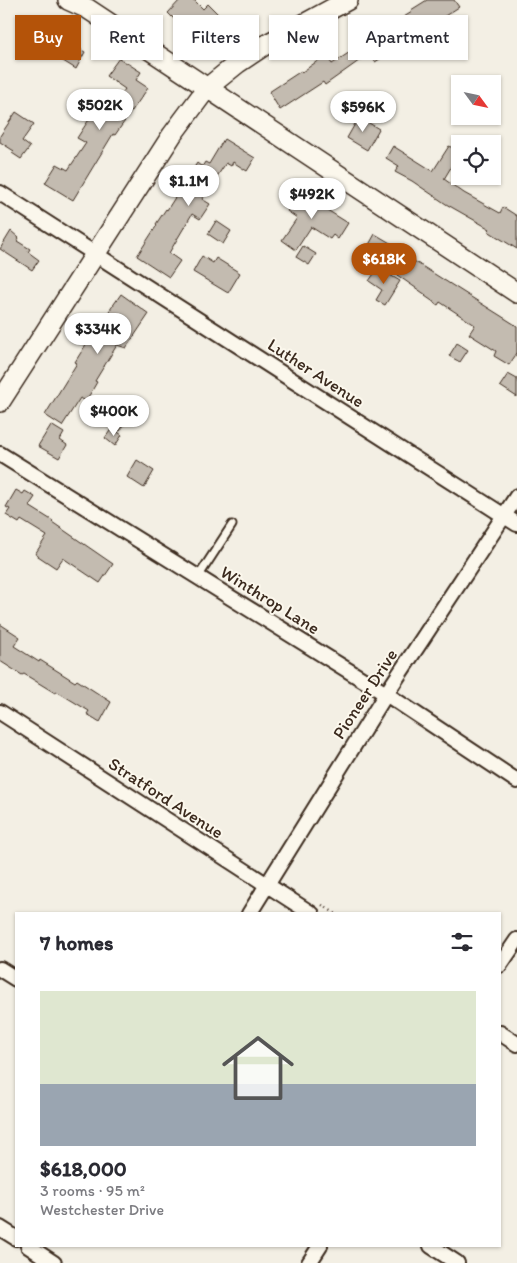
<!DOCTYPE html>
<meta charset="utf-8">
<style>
:root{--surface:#fff;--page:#f7f7f7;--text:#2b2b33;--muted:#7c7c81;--line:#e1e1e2;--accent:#b45309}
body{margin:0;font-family:Itim,sans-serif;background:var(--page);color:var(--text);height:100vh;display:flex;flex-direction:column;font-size:19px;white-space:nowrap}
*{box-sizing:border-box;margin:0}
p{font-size:16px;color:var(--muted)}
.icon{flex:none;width:28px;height:28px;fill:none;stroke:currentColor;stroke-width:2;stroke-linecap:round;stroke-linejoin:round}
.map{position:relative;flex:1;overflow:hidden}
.details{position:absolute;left:15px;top:912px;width:486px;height:335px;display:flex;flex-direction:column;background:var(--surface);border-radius:0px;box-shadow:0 1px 4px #0004}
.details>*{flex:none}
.banner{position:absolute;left:15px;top:15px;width:488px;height:45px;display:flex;gap:10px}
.needle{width:32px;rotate:123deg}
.buttons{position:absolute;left:451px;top:75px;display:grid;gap:10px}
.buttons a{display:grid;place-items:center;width:50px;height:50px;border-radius:0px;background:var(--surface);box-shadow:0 1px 4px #0004;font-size:25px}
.price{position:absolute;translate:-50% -42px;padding:0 11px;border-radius:18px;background:#fff;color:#222;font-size:16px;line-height:32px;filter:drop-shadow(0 1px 2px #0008)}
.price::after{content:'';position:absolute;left:50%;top:30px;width:15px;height:11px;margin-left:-8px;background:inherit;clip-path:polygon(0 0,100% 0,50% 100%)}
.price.on{background:var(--accent);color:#fff}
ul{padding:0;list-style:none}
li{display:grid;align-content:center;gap:10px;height:265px;padding:0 25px}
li+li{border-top:1px solid var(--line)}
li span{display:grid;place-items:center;height:155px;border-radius:0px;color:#555}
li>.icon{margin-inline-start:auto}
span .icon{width:90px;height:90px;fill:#fffc;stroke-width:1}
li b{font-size:21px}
h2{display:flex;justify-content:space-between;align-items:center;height:60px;padding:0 25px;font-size:21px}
.pill{padding:0 18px;border-radius:0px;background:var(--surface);box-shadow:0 1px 4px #0004;font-size:18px;line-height:45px}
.pill.on{background:var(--accent);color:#fff}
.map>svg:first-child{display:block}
.building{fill:#c3bbb0;stroke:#3b2a1e}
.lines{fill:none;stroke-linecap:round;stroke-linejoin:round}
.lane-casing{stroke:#3b2a1e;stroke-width:11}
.street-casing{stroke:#3b2a1e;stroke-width:18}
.secondary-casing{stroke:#3b2a1e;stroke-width:22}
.path{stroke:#3b2a1e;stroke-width:2.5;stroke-dasharray:1 4;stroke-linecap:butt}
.lane{stroke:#fbf7ec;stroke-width:7}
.street{stroke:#fbf7ec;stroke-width:14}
.secondary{stroke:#fbf7ec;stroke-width:19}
.labels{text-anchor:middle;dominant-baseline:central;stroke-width:4;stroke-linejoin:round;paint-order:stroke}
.street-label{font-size:18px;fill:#3b2a1e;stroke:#fbf7ec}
</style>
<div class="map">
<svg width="517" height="1263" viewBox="0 0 517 1263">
<rect width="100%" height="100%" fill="#f3efe4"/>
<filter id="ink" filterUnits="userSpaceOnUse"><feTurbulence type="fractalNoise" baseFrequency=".02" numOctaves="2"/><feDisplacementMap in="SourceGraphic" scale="10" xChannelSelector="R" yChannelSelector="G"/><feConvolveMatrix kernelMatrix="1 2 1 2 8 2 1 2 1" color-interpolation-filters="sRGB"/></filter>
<g filter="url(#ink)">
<g class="building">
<polygon points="180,0 194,0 203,9 208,4 225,21 204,42 185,22 181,26 168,13"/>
<polygon points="427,0 454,0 459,7 407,40 408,42 375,62 370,53 325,85 323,82 280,110 269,92 301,71 302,72 326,55 332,64 359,46 356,41 371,31 374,35 412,12 411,10"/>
<polygon points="65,40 85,52 76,69 55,56"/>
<polygon points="119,58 141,72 136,80 148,88 115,135 113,134 73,200 45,183 57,164 68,170 86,143 77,138 90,118 96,110 106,116 125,89 106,76"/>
<polygon points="16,112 34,124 22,141 30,147 21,159 12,153 14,151 0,142 0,136"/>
<polygon points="359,117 379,129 367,150 347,138"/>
<polygon points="224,139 255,158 247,171 233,162 231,166 226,163 202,199 210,204 200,219 192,214 169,253 180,261 169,277 137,256 157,225 156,224 166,209 167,210 197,163 202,167 205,162 209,164"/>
<polygon points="393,146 433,171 449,146 460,152 444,179 464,193 500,213 503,207 517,216 517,249 488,231 490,229 446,204 412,181 395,172 399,166 386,158"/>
<polygon points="302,188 319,199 316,203 348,223 338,239 333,235 330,239 311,227 296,250 282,240 297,218 287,211"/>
<polygon points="216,221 231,231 223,244 208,234"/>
<polygon points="11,231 19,238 17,241 30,249 28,252 39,260 32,270 0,249"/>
<polygon points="375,234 392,244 383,260 366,250"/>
<polygon points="303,246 316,254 309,265 296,257"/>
<polygon points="202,256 213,263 216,258 240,273 228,293 193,272"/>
<polygon points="409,258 517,326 517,353 509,365 494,356 496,351 469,334 475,325 440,302 438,305 425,296 426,295 397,275"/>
<polygon points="378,268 400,281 385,305 376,300 382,290 369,281"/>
<polygon points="121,294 149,314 126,348 117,345 95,381 97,382 86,401 80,398 62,426 45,415 77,363 75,362 95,330 93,329 102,315 105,317"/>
<polygon points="457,343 468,350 460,362 449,356"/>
<polygon points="508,374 517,379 517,397 500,386"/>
<polygon points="116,410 129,418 120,431 108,423"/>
<polygon points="51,425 64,433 60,440 67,445 59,458 38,446"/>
<polygon points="112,428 122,435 115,446 105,438"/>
<polygon points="137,460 154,471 144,488 127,477"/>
<polygon points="16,490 23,494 25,491 35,497 29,506 53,521 52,522 113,564 100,583 63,558 56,568 35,554 47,536 21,520 19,523 6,515 10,509 6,507"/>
<polygon points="0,624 20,637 14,646 39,662 40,660 75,682 77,680 111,702 100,722 87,714 89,711 56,691 55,693 24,674 22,675 0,661"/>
</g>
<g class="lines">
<defs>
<polyline id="lane" points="198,577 232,525"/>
<g id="street">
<polyline points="0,193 517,524"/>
<polyline points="0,454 386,694 517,781"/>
<polyline points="0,712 312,914"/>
<polyline points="249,914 386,694 517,496"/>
<polyline points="500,965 517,940"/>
<polyline points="0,969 16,979"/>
<polyline points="500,1033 517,1044"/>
<polyline points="0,1228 16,1238"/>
<polyline points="28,1246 54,1263"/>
<polyline points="431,1246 457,1263"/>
<polyline points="309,1263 320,1246"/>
</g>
<g id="secondary">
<polyline points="68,0 88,9 517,293"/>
<polyline points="0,402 172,135 207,88 238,63 265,45 348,0"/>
</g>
</defs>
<use href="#lane" class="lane-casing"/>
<use href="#street" class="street-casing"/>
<use href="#secondary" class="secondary-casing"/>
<polyline class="path" points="322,905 336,914"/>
<use href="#lane" class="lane"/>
<use href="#street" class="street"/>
<use href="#secondary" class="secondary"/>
</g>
</g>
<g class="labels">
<g class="street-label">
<text transform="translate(316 373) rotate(33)">Luther Avenue</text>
<text transform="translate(270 600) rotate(32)">Winthrop Lane</text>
<text transform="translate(365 694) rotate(-57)">Pioneer Drive</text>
<text transform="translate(166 798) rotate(33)">Stratford Avenue</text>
</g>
</g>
</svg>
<div class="buttons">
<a><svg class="needle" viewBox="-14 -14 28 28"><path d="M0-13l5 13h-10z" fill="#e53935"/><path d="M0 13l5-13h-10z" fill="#7c7c81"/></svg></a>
<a><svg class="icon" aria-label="locate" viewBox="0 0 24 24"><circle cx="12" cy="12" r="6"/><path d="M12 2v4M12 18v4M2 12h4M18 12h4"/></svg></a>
</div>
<b class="price" style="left:100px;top:131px">$502K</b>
<b class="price" style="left:363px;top:133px">$596K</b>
<b class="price" style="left:189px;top:207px">$1.1M</b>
<b class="price" style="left:312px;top:220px">$492K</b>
<b class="price on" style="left:384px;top:285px">$618K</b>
<b class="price" style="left:98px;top:355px">$334K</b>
<b class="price" style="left:114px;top:437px">$400K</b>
<div class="banner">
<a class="pill on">Buy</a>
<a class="pill">Rent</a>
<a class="pill">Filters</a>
<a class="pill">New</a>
<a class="pill">Apartment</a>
</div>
<section class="details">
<h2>7 homes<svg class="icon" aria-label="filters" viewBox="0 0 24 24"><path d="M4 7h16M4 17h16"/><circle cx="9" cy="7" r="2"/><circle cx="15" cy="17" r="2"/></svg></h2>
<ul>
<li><span style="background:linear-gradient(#dfe7d0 60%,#9aa5b1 0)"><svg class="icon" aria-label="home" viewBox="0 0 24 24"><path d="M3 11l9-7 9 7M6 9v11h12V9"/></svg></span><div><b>$618,000</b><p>3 rooms · 95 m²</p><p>Westchester Drive</p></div></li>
</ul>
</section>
</div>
